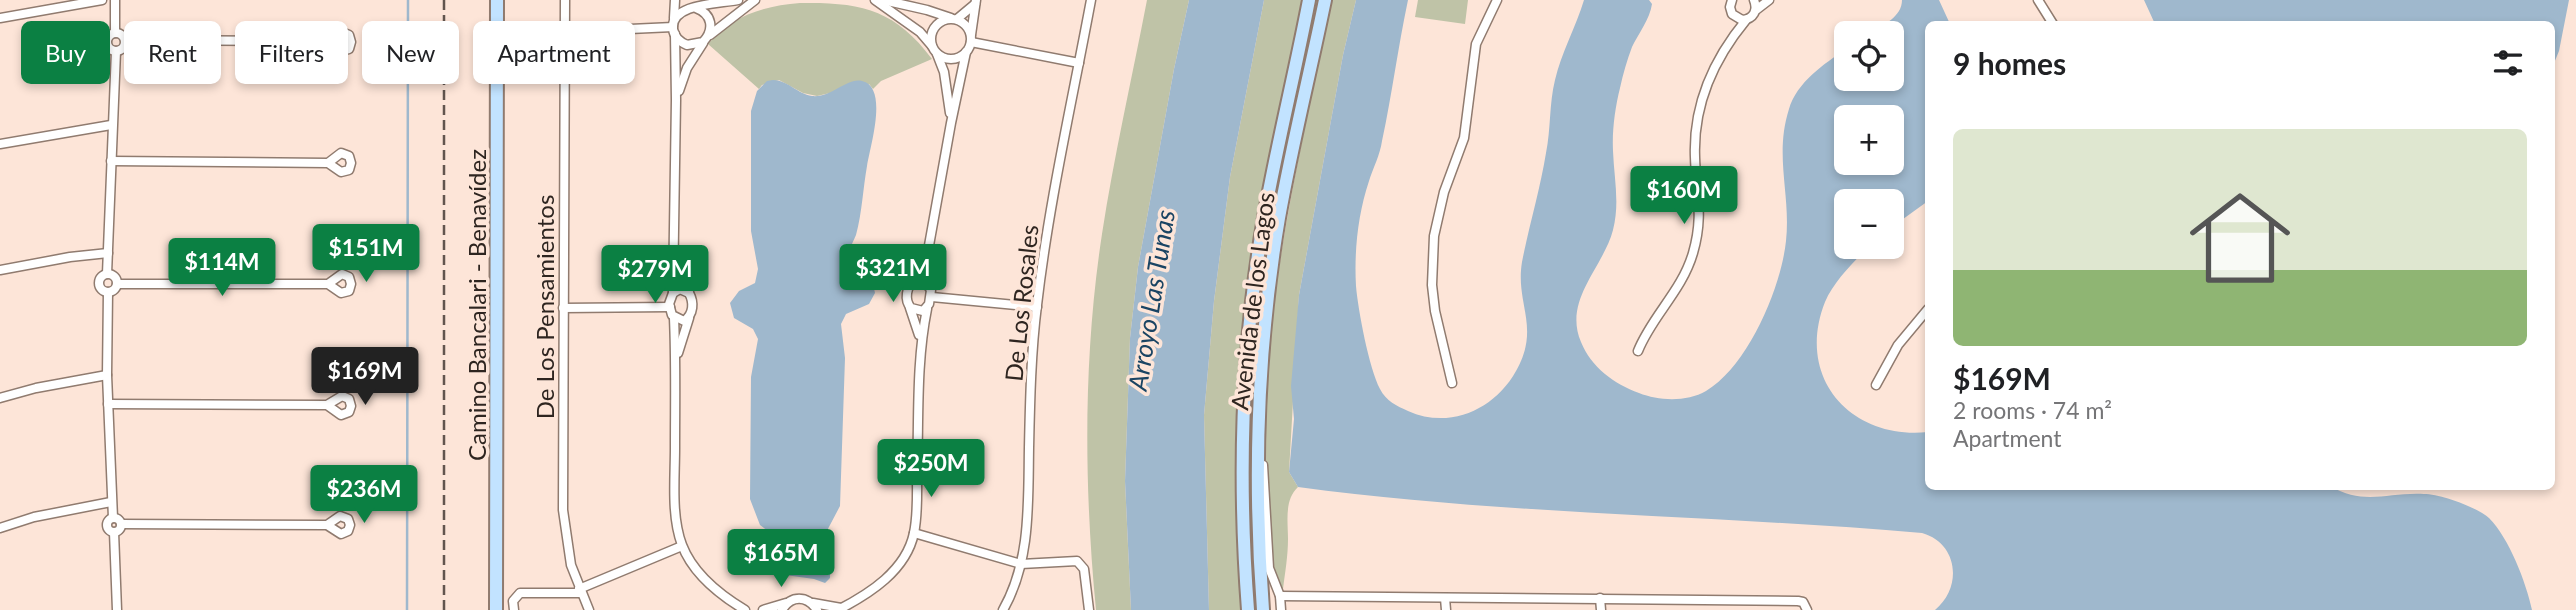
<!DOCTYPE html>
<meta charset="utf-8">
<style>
:root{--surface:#fff;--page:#f2f2f2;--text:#202124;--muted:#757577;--line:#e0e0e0;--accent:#0b8043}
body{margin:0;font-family:Lato,sans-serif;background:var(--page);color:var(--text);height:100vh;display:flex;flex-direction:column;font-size:26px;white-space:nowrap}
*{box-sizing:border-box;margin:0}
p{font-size:23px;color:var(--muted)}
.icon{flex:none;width:38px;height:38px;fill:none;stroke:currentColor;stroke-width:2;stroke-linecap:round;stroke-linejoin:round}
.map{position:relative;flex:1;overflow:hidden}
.drawer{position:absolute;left:1925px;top:21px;width:630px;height:469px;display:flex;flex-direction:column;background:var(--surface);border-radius:10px;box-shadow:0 4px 10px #0003}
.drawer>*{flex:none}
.hud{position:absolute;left:21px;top:21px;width:665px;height:63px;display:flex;gap:14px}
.tools{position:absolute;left:1834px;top:21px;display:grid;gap:14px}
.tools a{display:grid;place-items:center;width:70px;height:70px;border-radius:10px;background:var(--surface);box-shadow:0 4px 10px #0003;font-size:35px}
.price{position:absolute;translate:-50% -60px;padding:0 16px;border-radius:7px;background:var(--accent);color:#fff;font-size:23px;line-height:46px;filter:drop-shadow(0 2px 4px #0008)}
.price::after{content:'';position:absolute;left:50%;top:42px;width:21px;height:16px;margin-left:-10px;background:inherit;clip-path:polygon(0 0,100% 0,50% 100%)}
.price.on{background:#222;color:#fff}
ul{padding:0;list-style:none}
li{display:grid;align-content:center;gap:14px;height:371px;padding:0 28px}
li+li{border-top:2px solid var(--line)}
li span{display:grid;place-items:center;height:217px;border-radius:10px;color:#555}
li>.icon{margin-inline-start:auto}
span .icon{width:126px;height:126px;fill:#fffc;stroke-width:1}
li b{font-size:30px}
h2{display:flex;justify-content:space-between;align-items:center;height:84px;padding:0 28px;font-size:30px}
.tag{padding:0 24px;border-radius:10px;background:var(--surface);box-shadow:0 4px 10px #0003;font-size:24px;line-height:63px}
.tag.on{background:var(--accent);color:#fff}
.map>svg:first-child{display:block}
.green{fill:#bfc3a7}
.water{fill:#9fb8cd;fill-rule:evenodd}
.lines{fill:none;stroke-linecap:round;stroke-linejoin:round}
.stream{stroke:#9fb8cd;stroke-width:2.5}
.street-casing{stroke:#907b6f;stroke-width:11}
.secondary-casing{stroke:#907b6f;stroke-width:16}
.street{stroke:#fff;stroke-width:8}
.secondary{stroke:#c2e3ff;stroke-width:12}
.rail{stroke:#62554e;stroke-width:2.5;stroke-dasharray:10 5;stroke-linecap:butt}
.labels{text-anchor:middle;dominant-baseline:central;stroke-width:7;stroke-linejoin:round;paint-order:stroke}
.street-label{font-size:24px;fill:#2e2520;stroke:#fde5d8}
.water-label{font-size:26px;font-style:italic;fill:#1a4463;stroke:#fde5d8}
</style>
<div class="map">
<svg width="2576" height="610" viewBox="0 0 2576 610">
<rect width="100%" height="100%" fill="#fde5d8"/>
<g class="green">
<path d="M 1147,0 L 1189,0 L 1174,69 L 1138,267 L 1130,338 L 1125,481 L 1131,610 L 1096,610 C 1084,486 1083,358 1102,234 C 1114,156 1132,78 1147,0 Z"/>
<polygon points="1264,0 1304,0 1238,405 1236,493 1242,610 1209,610 1204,415 1214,301 1230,177"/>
<path d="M 1314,0 L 1320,0 L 1264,292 L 1258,610 L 1253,610 C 1247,503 1245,399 1259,292 C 1271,194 1295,97 1314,0 Z"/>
<path d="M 1331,0 L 1356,0 L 1343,55 L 1299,295 L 1289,472 L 1298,487 C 1284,500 1288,522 1288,539 C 1288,556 1285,573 1283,589 C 1267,578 1271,522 1270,502 C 1270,481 1263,461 1263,439 C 1266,290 1302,145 1331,0 Z"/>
<polygon points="1418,0 1468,0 1465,24 1415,17"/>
<path d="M 800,3 C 860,2 895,9 932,59 L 881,81 L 873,89 L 869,84 L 817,96 L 803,93 L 779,80 L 762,85 L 759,89 L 708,44 C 732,15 764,6 800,3 Z"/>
</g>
<g class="water">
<polygon points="1189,0 1264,0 1230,177 1214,301 1204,415 1209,610 1131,610 1125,481 1130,338 1138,267 1174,69"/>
<path d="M 1356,0 L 1408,0 C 1398,47 1392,94 1382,141 C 1380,155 1373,168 1369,181 C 1358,214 1354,251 1356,286 C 1358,310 1369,368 1380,389 C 1386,401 1397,406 1408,411 C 1450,430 1495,409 1516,371 C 1541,327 1515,304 1522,262 C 1529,226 1540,190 1546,153 C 1551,129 1549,104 1555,80 C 1561,53 1576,27 1584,0 L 1649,0 L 1652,4 C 1650,19 1638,34 1632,47 C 1627,60 1623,74 1620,88 C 1615,108 1612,130 1613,151 C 1614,178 1620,203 1613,230 C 1603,268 1563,300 1581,342 C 1591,367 1614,384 1639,393 C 1659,401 1687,402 1706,391 C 1748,366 1781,288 1786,241 C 1791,195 1774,156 1789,109 C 1797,82 1824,64 1846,49 L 1846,79 L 1892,79 L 1892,33 L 1870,33 C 1883,25 1902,17 1902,0 L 1939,0 L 1950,24 L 1928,24 L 1928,201 L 1892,227 L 1892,201 L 1846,201 L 1846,247 L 1868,247 C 1853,263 1834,281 1825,302 C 1795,378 1851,440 1928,432 L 1928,486 L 2330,486 C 2364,506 2388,492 2424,494 C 2440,494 2477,507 2489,518 C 2509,538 2526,582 2532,610 L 1935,610 C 1963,587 1958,543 1922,533 C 1714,515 1505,515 1298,487 L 1289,472 L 1294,419 L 1291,386 L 1299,295 L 1343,55 ZM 1892,117 L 1892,163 L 1846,163 L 1846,117 Z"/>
<polygon points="2144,0 2569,0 2559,51 2552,68 2552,24 2155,24"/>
<path d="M 773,80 C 787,80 798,94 812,96 C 832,98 847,77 862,81 C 889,87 870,147 867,166 C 863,188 862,213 856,235 C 853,242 850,247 849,255 L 853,263 L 871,275 L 875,293 L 869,304 L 846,314 L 841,324 L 845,358 L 840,506 L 820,544 C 821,556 831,567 830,578 L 825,583 L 814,579 L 778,574 L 780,546 L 773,535 L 760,525 L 750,499 L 751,377 L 758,339 L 753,329 L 734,318 L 730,303 L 739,291 L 755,283 L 758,269 L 751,231 L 751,111 L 757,91 L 767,81 Z"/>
</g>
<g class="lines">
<polyline class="stream" points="407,610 408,0"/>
<defs>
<g id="street">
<polyline points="115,0 115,33"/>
<polyline points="565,0 563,510 571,565 589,610"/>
<polyline points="875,0 920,32 932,46"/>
<polyline points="883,0 927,10 951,18"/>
<path d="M 1732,0 L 1730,7 L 1732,14 L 1742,20 C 1754,19 1758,10 1754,0"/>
<polyline points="2038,0 2053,24"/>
<path d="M 696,8 C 712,14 715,29 703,42 L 687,45 C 680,42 674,37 673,29 C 670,3 720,4 738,0"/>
<polyline points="1756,10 1769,0"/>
<polyline points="0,18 102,0"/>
<polyline points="674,18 675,0"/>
<circle cx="951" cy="39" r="20"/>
<polyline points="957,19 975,4"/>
<polyline points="565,32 673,27"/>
<circle cx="116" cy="42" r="9"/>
<polyline points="710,35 755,0"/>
<polyline points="971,35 976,0"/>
<polyline points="125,40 328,41 342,32 349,35 351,42 349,49 341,51 328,41"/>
<polyline points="971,42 1079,63"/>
<polyline points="937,54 944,72 950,113"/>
<polyline points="679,91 687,68 703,43"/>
<polyline points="0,144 111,125"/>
<polyline points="111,161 328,163 341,172 349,170 351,163 349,156 341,153 328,163"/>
<polyline points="676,259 689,293"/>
<polyline points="0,270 70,257 108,253"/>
<circle cx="108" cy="283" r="9"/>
<polyline points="107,274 116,51"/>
<path d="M 915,280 L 924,280 L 931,290 L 929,304 L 923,311 L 911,308 C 904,300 906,286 915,280 Z"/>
<polyline points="912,282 927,253"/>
<polyline points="117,284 328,284 342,274 349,277 351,284 349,291 341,293 328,284"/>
<polyline points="929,284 928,251 951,123 966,52"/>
<path d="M 680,289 L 689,293 C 694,302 694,314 684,321 L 672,315 L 669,304 L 673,293 Z"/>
<polyline points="108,292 107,375 113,518"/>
<polyline points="673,293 676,100 675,34"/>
<polyline points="932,297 1037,307"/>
<polyline points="563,308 670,307"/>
<polyline points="910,308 919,335"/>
<path d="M 674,318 C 676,362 675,405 675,448 C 675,479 671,516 682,545 C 693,574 720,595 745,610"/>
<path d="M 1638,351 C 1652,316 1682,291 1693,253 C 1704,215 1696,194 1695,157 C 1693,105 1713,60 1746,20"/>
<polyline points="678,353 689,318"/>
<polyline points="1452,383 1435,311 1432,285 1434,236 1444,192 1464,138 1476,44 1497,0"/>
<polyline points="1876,385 1898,345 1928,309"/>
<polyline points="0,398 36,388 107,375"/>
<polyline points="108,404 327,405 342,396 349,399 351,406 349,412 341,415 327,405"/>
<polyline points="1263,465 1269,568 1280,596 1281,610"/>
<circle cx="114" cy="525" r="7"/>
<polyline points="121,524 327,525 341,534 348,531 350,525 348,519 340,516 327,525"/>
<polyline points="0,528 34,517 111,502"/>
<polyline points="114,532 117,610"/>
<polyline points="914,533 1021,564 1077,561 1084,569 1089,610"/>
<polyline points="579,589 682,546"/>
<polyline points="1280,596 1798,601 1803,602 1807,610"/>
<polyline points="1445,598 1446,610"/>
<polyline points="1600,598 1601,610"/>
<polyline points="813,603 841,608"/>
<polyline points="514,610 513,601 520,593 581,593"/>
<polyline points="763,610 786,603"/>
<path d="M 782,610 C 791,595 807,595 817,610"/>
<path d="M 838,610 C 869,594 906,571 914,533 C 918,514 917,493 917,474 C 919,419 916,363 927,309"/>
<path d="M 1003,610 C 1031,561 1028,503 1029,448 C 1030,401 1031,352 1037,305 C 1049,202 1072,102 1091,0"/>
</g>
<g id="secondary">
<polyline points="496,610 497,0"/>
<path d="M 1248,610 C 1238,479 1241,348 1264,218 C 1277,145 1295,73 1309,0"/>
<path d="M 1263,610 C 1253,479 1257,348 1279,218 C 1292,145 1310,73 1325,0"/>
</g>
</defs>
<use href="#street" class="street-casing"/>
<use href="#secondary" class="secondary-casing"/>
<use href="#street" class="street"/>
<use href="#secondary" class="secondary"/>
<polyline class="rail" points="444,0 444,610"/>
</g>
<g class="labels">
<g class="street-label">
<text transform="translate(1252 301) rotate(-83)">Avenida de los Lagos</text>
<text transform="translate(1021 303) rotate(-84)">De Los Rosales</text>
<text transform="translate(476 305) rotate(-90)">Camino Bancalari - Benavídez</text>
<text transform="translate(544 307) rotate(-90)">De Los Pensamientos</text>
</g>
<g class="water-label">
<text transform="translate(1151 300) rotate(-81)">Arroyo Las Tunas</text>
</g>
</g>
</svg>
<div class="tools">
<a><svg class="icon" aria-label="locate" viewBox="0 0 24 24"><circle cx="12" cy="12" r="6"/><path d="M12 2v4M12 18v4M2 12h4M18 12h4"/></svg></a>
<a>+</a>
<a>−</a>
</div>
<b class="price" style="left:1684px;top:226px">$160M</b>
<b class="price" style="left:366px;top:284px">$151M</b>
<b class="price" style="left:222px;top:298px">$114M</b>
<b class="price" style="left:893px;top:304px">$321M</b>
<b class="price" style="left:655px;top:305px">$279M</b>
<b class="price on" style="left:365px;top:407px">$169M</b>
<b class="price" style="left:931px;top:499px">$250M</b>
<b class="price" style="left:364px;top:525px">$236M</b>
<b class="price" style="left:781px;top:589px">$165M</b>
<div class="hud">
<a class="tag on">Buy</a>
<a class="tag">Rent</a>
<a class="tag">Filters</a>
<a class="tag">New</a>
<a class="tag">Apartment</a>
</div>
<section class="drawer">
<h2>9 homes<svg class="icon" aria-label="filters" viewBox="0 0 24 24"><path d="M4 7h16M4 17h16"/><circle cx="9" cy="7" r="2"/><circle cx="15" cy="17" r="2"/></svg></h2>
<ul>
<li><span style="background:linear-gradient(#dfe7d0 65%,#8fb573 0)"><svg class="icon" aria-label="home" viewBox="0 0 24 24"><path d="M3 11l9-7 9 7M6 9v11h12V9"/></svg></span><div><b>$169M</b><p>2 rooms · 74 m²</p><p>Apartment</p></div></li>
</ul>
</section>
</div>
